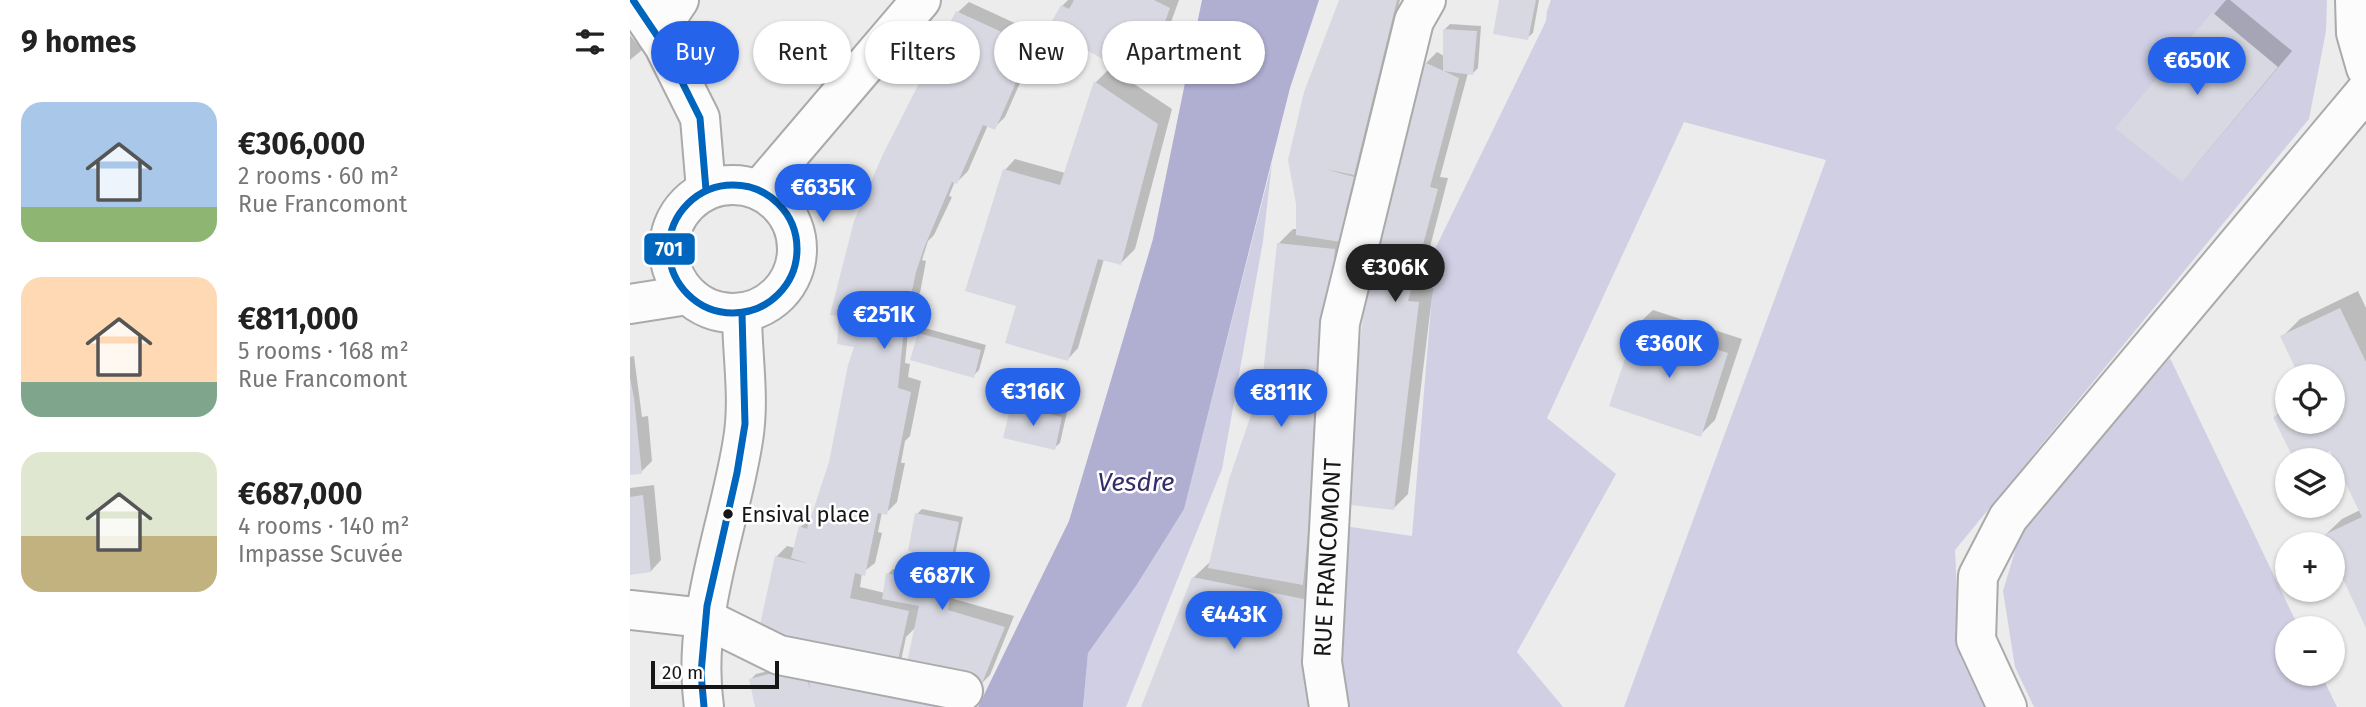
<!DOCTYPE html>
<meta charset="utf-8">
<style>
:root{--surface:#fff;--page:#f2f2f2;--text:#222;--muted:#767676;--accent:#2563eb}
body{margin:0;font-family:"Fira Sans",sans-serif;background:var(--page);color:var(--text);height:100vh;display:flex;flex-direction:column;font-size:26px;white-space:nowrap}
*{box-sizing:border-box;margin:0}
p{font-size:23px;color:var(--muted)}
.icon{flex:none;width:38px;height:38px;fill:none;stroke:currentColor;stroke-width:2;stroke-linecap:round;stroke-linejoin:round}
.map{position:relative;flex:1;overflow:hidden}
.details{display:flex;flex-direction:column;background:var(--surface);width:630px}
.details>*{flex:none}
.guide{position:absolute;left:21px;top:21px;width:665px;height:63px;display:flex;gap:14px}
.fabs{position:absolute;left:1645px;top:364px;display:grid;gap:14px}
.fabs a{display:grid;place-items:center;width:70px;height:70px;border-radius:50%;background:var(--surface);box-shadow:0 2px 5px #0004;font-size:35px}
.scale{position:absolute;left:21px;bottom:18px;width:128px;box-sizing:border-box;padding-left:7px;border:4px solid #161617;border-top:0;font-size:19px;line-height:24px;white-space:nowrap;color:#161617;-webkit-text-stroke:5px #fff;paint-order:stroke}
.price{position:absolute;translate:-50% -60px;padding:0 16px;border-radius:24px;background:var(--accent);color:#fff;font-size:23px;line-height:46px;filter:drop-shadow(0 2px 4px #0008)}
.price::after{content:'';position:absolute;left:50%;top:42px;width:21px;height:16px;margin-left:-10px;background:inherit;clip-path:polygon(0 0,100% 0,50% 100%)}
.price.selected{background:#222;color:#fff}
ul{padding:0;list-style:none}
li{display:flex;align-items:center;gap:21px;height:175px;padding:0 21px}
li span{display:grid;place-items:center;flex:none;width:196px;height:140px;border-radius:21px;color:#555}
li>.icon{margin-inline-start:auto}
span .icon{width:84px;height:84px;fill:#fffc;stroke-width:1}
li b{font-size:30px}
h2{display:flex;justify-content:space-between;align-items:center;height:84px;padding:0 21px;font-size:30px}
.tag{padding:0 24px;border-radius:32px;background:var(--surface);box-shadow:0 2px 5px #0004;font-size:24px;line-height:63px}
.tag.selected{background:var(--accent);color:#fff}
main{display:flex;flex:1;min-height:0}
.map>svg:first-child{display:block}
.green{fill:#d0cfe3}
.water{fill:#b0aed1}
.shadow{fill:#0003}
.building{fill:#d8d8e2}
.lines{fill:none;stroke-linecap:round;stroke-linejoin:round}
.minor-casing{stroke:#aaaaab;stroke-width:42}
.minor{stroke:#fcfcfc;stroke-width:38}
.bus-1-casing{stroke:#fff;stroke-width:12}
.bus-1{stroke:#0065bd;stroke-width:7}
.bus-dot{fill:#161617;stroke:#fff;stroke-width:2.5}
.labels{text-anchor:middle;dominant-baseline:central;stroke-width:5;stroke-linejoin:round;paint-order:stroke}
.bus-label{font-size:22px;fill:#161617;stroke:#fff;text-anchor:start}
.street-label{font-size:24px;fill:#161617;stroke:#fff}
.water-label{font-size:26px;font-style:italic;fill:#352c69;stroke:#fff}
.line-badge{stroke:#fff;stroke-width:2.5}
.badge-label{font-size:19px;text-anchor:middle;font-weight:bold;fill:#fff}
</style>
<main>
<section class="details">
<h2>9 homes<svg class="icon" aria-label="filters" viewBox="0 0 24 24"><path d="M4 7h16M4 17h16"/><circle cx="9" cy="7" r="2"/><circle cx="15" cy="17" r="2"/></svg></h2>
<ul>
<li><span style="background:linear-gradient(#a9c7e8 75%,#8fb573 0)"><svg class="icon" aria-label="home" viewBox="0 0 24 24"><path d="M3 11l9-7 9 7M6 9v11h12V9"/></svg></span><div><b>€306,000</b><p>2 rooms · 60 m²</p><p>Rue Francomont</p></div></li>
<li><span style="background:linear-gradient(#ffd9b3 75%,#7fa58c 0)"><svg class="icon" aria-label="home" viewBox="0 0 24 24"><path d="M3 11l9-7 9 7M6 9v11h12V9"/></svg></span><div><b>€811,000</b><p>5 rooms · 168 m²</p><p>Rue Francomont</p></div></li>
<li><span style="background:linear-gradient(#dfe7d0 60%,#c2b280 0)"><svg class="icon" aria-label="home" viewBox="0 0 24 24"><path d="M3 11l9-7 9 7M6 9v11h12V9"/></svg></span><div><b>€687,000</b><p>4 rooms · 140 m²</p><p>Impasse Scuvée</p></div></li>
</ul>
</section>
<div class="map">
<svg width="1736" height="707" viewBox="0 0 1736 707">
<rect width="100%" height="100%" fill="#ececed"/>
<g class="green">
<polygon points="921,0 1697,0 1696,31 1679,119 1325,550 1330,656 1354,707 994,707 1196,160 1054,122 917,418 986,474 887,652 933,707 713,707 709,664 707,525 782,536 806,247 916,21 917,11"/>
<polygon points="642,163 633,241 592,469 496,707 453,707 458,653 506,586 554,508"/>
<polygon points="1540,358 1669,628 1657,628 1657,674 1691,674 1707,707 1404,707 1385,667 1373,591 1392,528"/>
</g>
<polygon class="water" points="572,0 689,0 660,88 554,509 506,586 458,653 453,707 348,707 439,521 523,239"/>
<g class="shadow">
<polygon points="438,0 549,0 524,69 513,80 432,6"/>
<polygon points="711,0 770,0 735,162 701,707 513,707 563,578 582,560 634,384 648,244 663,229 668,229"/>
<polygon points="871,0 909,0 903,33 897,38"/>
<polygon points="1596,0 1600,0 1662,51 1566,165 1488,127"/>
<polygon points="339,2 411,35 375,117 364,128 358,125 338,171 327,182 325,181 319,196 322,197 304,235 298,241 292,260 296,261 290,293 284,298 279,321 275,363 280,364 278,377 291,381 280,436 275,441 271,463 275,463 267,502 256,513 252,512 248,532 252,533 245,563 232,573 230,587 255,593 258,574 263,569 292,575 296,553 287,514 292,509 333,517 325,555 330,555 324,599 384,616 360,675 349,686 286,627 276,637 270,666 349,691 344,707 127,707 121,679 126,674 180,661 146,557 157,546 165,548 170,527 183,517 189,501 328,12"/>
<polygon points="820,24 851,26 848,68 843,73 838,73 810,177 818,178 790,285 803,288 778,494 763,509 714,503 796,63 807,52 814,56 815,29"/>
<polygon points="0,35 12,50 0,60"/>
<polygon points="480,68 542,109 505,249 490,264 474,259 448,348 438,359 388,304 375,170 385,159 435,173 466,82"/>
<polygon points="1728,291 1736,308 1736,624 1703,554 1703,544 1698,544 1694,536 1712,519 1730,510 1701,449 1677,460 1666,460 1645,417 1657,405 1657,422 1703,422 1703,376 1671,376 1652,337 1670,319"/>
<polygon points="1023,310 1112,339 1085,420 1070,435 982,405 1008,324"/>
<polygon points="295,328 356,345 349,370 343,376 289,334"/>
<polygon points="4,356 12,417 18,416 22,461 11,472 0,473 0,357"/>
<polygon points="388,401 437,412 430,443 424,448 382,406"/>
<polygon points="24,485 31,560 21,571 0,573 0,488"/>
</g>
<g class="building">
<polygon points="444,0 524,0 540,8 513,82 418,28 431,5 439,9"/>
<polygon points="709,0 767,0 724,175 695,169 724,177 716,209 711,242 666,235 666,204 658,160 674,92"/>
<polygon points="869,0 906,0 898,40 863,34"/>
<polygon points="326,11 402,46 365,130 353,125 327,184 322,182 294,248 286,272 274,328 268,388 281,392 257,515 248,513 235,576 225,573 220,598 279,611 265,673 126,643 145,556 180,564 161,558 169,526 177,529 199,462 218,365 224,347 207,344 209,316 200,315 224,221 253,154"/>
<polygon points="1582,12 1648,67 1552,182 1485,128"/>
<polygon points="813,29 847,31 843,75 813,71"/>
<polygon points="794,62 829,78 800,187 808,189 778,301 789,302 764,510 712,504 736,290"/>
<polygon points="464,81 528,124 491,265 468,259 438,361 375,343 386,306 335,291 373,169 430,185"/>
<polygon points="647,243 705,249 673,585 578,568 599,479 632,383"/>
<polygon points="1710,308 1736,362 1736,628 1703,558 1703,544 1696,544 1692,536 1732,517 1700,451 1681,460 1664,460 1643,417 1657,410 1657,422 1703,422 1703,376 1669,376 1650,336"/>
<polygon points="1007,324 1098,353 1071,437 979,406"/>
<polygon points="288,333 351,350 344,378 280,360"/>
<polygon points="0,378 4,398 12,474 0,475"/>
<polygon points="381,405 432,417 425,450 373,438"/>
<polygon points="13,495 21,572 0,575 0,497"/>
<polygon points="285,513 329,522 321,560 326,560 318,610 375,627 350,688 275,672 289,606 252,599 256,573 289,580 294,554 278,551"/>
<polygon points="562,577 674,599 682,707 511,707"/>
<polygon points="174,665 180,690 178,668 338,707 125,707 119,679"/>
</g>
<g class="lines">
<defs>
<g id="minor">
<polyline points="3,0 34,46 70,118 76,190"/>
<polyline points="1725,0 1726,33 1736,68"/>
<polyline points="26,34 49,0"/>
<circle cx="103" cy="249" r="64"/>
<polyline points="129,190 291,0"/>
<polyline points="0,304 57,295"/>
<polyline points="0,610 74,618 149,655 333,691"/>
<path d="M 74,707 C 61,616 99,529 113,440 C 120,398 112,355 112,313"/>
<path id="s1" d="M 699,707 L 692,662 L 710,323 L 784,21 L 796,0"/>
<polyline points="1377,707 1346,640 1348,576 1378,518 1736,91"/>
</g>
</defs>
<use href="#minor" class="minor-casing"/>
<use href="#minor" class="minor"/>
<defs>
<g id="bus-1">
<polyline points="3,0 34,46 70,118 76,190"/>
<circle cx="103" cy="249" r="64"/>
<polyline points="74,707 71,673 77,606 107,473 115,424 112,313"/>
</g>
</defs>
<use href="#bus-1" class="bus-1-casing"/>
<use href="#bus-1" class="bus-1"/>
</g>
<circle class="bus-dot" cx="98" cy="514" r="6"/>
<g class="labels">
<g class="bus-label">
<text x="111" y="514">Ensival place</text>
</g>
<g class="street-label">
<text stroke="none"><textPath href="#s1" startOffset="150">RUE FRANCOMONT</textPath></text>
</g>
<g class="water-label">
<text x="506" y="482">Vesdre</text>
</g>
</g>
<rect class="line-badge" x="13" y="232" width="53" height="34" rx="7" fill="#0065bd"/>
<g class="badge-label">
<text x="39" y="256">701</text>
</g>
</svg>
<div class="fabs">
<a><svg class="icon" aria-label="locate" viewBox="0 0 24 24"><circle cx="12" cy="12" r="6"/><path d="M12 2v4M12 18v4M2 12h4M18 12h4"/></svg></a>
<a><svg class="icon" aria-label="layers" viewBox="0 0 24 24"><path d="M12 4l9 5-9 5-9-5zM3 14l9 5 9-5"/></svg></a>
<a>+</a>
<a>−</a>
</div>
<div class="scale">20 m</div>
<b class="price" style="left:1567px;top:97px">€650K</b>
<b class="price" style="left:193px;top:224px">€635K</b>
<b class="price selected" style="left:765px;top:304px">€306K</b>
<b class="price" style="left:254px;top:351px">€251K</b>
<b class="price" style="left:1039px;top:380px">€360K</b>
<b class="price" style="left:403px;top:428px">€316K</b>
<b class="price" style="left:651px;top:429px">€811K</b>
<b class="price" style="left:312px;top:612px">€687K</b>
<b class="price" style="left:604px;top:651px">€443K</b>
<div class="guide">
<a class="tag selected">Buy</a>
<a class="tag">Rent</a>
<a class="tag">Filters</a>
<a class="tag">New</a>
<a class="tag">Apartment</a>
</div>
</div>
</main>
